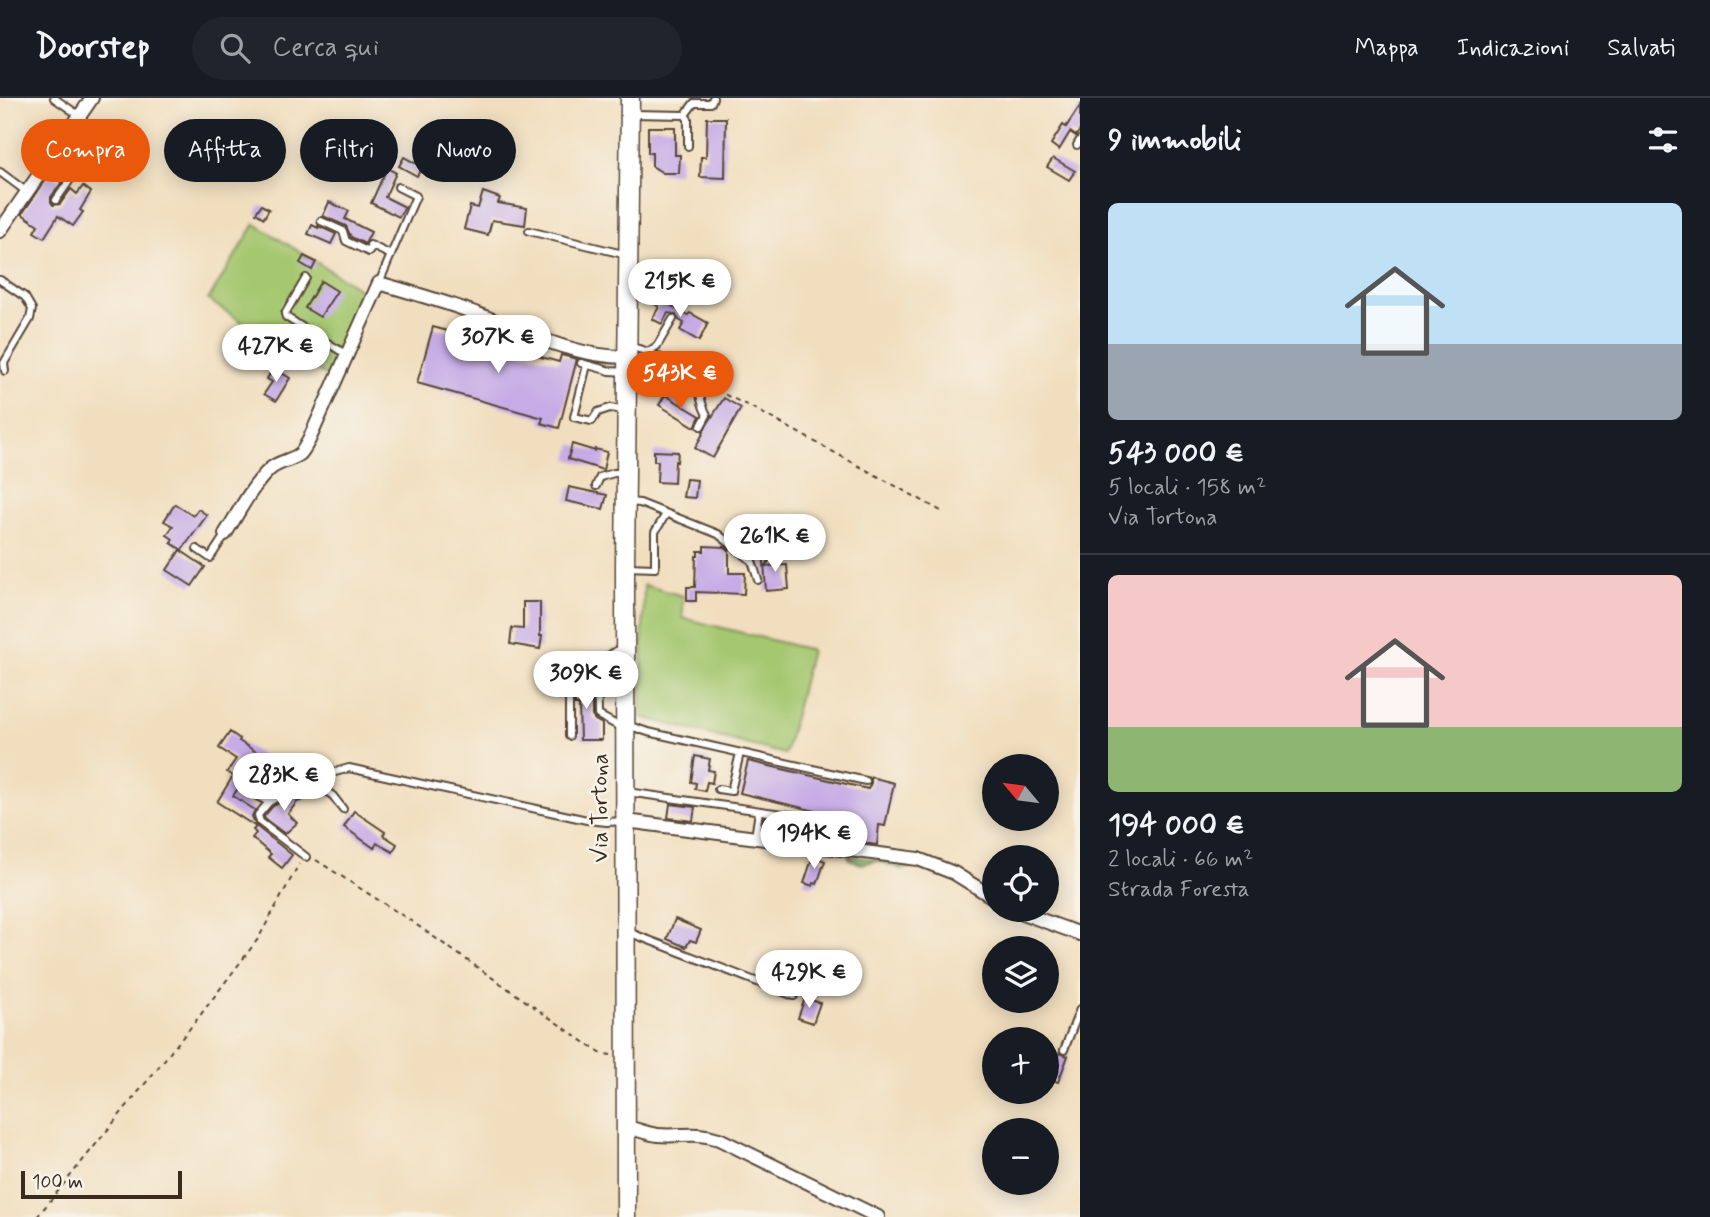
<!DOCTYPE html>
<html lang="it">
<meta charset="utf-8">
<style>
:root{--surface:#171b24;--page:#20242c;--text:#f1f3f6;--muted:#9ea1a6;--line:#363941;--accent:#ea580c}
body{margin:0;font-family:Mynerve,sans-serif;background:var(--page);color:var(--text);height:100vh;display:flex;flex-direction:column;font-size:26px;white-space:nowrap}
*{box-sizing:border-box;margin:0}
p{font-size:23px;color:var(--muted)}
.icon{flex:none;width:38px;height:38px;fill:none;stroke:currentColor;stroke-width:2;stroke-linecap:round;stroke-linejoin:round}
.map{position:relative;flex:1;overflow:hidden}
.panel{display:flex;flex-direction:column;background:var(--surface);width:630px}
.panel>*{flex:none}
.guide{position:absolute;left:21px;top:21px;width:665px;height:63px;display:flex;gap:14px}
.needle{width:46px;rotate:299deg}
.controls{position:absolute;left:982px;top:656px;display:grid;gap:14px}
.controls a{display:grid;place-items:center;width:77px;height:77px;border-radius:50%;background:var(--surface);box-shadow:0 4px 18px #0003;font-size:35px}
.scale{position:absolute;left:21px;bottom:18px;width:161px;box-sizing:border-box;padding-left:7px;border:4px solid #3b2a1e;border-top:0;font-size:19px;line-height:24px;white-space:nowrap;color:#3b2a1e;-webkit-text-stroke:5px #f7f3e8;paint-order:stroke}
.price{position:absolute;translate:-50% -60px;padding:0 16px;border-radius:24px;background:#fff;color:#222;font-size:23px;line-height:46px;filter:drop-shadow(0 2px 4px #0008)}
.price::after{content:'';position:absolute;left:50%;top:42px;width:21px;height:16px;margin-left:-10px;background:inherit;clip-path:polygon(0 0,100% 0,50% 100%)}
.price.selected{background:var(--accent);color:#fff}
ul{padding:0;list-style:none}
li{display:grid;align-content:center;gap:14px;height:371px;padding:0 28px}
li+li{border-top:2px solid var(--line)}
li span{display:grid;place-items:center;height:217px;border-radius:10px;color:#555}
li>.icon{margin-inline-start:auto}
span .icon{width:126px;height:126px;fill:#fffc;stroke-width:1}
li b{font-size:30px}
h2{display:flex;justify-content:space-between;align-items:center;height:84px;padding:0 28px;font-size:30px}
.chip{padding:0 24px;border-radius:32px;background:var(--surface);box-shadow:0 4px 18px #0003;font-size:24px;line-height:63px}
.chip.selected{background:var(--accent);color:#fff}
header{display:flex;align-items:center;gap:42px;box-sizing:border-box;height:98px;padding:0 35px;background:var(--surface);border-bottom:2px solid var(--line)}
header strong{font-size:33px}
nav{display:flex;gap:38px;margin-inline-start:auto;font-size:24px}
.search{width:490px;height:63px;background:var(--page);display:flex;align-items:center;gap:18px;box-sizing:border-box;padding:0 24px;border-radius:38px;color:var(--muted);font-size:26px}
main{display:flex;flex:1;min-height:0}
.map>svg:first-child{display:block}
.green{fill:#a5c76f;stroke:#707846;stroke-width:2}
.forest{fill:#84ac62;stroke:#606b40;stroke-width:2}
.building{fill:#c6abe6}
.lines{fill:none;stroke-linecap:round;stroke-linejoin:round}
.service-casing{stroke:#564536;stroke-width:10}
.minor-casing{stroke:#564536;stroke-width:16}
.secondary-casing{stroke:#564536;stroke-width:21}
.path{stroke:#564536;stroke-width:2;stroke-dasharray:5 5;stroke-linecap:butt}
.service{stroke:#fff;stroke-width:6}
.minor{stroke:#fff;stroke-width:12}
.secondary{stroke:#fff;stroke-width:18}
.labels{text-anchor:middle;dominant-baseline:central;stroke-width:5;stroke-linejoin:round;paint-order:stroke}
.street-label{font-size:23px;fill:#3b2a1e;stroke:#f7f3e8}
</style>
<header>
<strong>Doorstep</strong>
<div class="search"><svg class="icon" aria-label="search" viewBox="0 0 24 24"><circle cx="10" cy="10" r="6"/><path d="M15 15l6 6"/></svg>Cerca qui</div>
<nav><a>Mappa</a><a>Indicazioni</a><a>Salvati</a></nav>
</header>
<main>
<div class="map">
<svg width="1080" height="1119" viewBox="0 0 1080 1119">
<rect width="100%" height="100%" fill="#f7f3e8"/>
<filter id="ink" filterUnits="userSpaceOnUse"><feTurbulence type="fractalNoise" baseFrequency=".0143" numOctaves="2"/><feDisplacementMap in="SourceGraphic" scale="14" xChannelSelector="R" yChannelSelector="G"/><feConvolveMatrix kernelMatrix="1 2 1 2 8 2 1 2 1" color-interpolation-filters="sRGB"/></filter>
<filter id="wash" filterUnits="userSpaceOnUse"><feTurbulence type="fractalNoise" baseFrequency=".00686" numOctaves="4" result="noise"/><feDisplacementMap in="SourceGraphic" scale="28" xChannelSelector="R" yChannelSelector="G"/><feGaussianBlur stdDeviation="1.57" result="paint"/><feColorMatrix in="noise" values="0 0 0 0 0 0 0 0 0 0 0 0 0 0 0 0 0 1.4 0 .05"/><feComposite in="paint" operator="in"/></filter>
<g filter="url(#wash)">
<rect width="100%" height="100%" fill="#f1debe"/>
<g class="green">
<polygon points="255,126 369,197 348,247 339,249 336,256 341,262 332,281 208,202"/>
<polygon points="644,487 683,498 683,520 811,552 785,656 641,619"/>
</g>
<polygon class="forest" points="848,758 850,758 919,767 915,769 902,771 877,763 861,766 849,761"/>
<g id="blocks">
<g class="building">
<polygon points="1080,8 1080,32 1076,38 1070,34 1059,52 1051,46 1063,27 1066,29"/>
<polygon points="707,20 726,20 725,80 700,79 701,59 706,59"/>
<polygon points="648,29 675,29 675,57 680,57 679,75 663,75 652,68 652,55 648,55"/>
<polygon points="404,59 422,69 417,78 399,68"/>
<polygon points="1053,60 1075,73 1069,82 1047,69"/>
<polygon points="387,70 396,75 385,99 405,109 399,119 371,105"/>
<polygon points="50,76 62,84 51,99 51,104 53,107 60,106 71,91 77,96 83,88 91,94 80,112 83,114 73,128 58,118 44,140 34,134 38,127 22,116"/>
<polygon points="483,94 500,100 498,105 527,110 525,127 492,122 488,137 464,131 470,108 478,110"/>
<polygon points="329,104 349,113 345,121 371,134 365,146 351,139 346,128 323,118"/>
<polygon points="261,107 269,111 264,120 256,115"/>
<polygon points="312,127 318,130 318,128 336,136 331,146 308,136"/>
<polygon points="304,158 316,164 312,172 300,165"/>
<polygon points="321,183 337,193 320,219 305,210"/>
<polygon points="652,197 688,217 690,215 708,225 699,243 680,232 684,225 679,222 675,216 668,215 662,226 652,221 659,209 649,202"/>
<polygon points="433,229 559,264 561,257 577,261 559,330 541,325 543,320 417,285"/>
<polygon points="273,270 290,280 276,303 264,296 272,284 267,281"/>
<polygon points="665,297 700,318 695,329 659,307"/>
<polygon points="724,300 741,310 713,360 695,350 704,334 703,333"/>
<polygon points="572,346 595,353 595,351 607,354 603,372 568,361"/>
<polygon points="654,353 678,354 677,364 675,363 674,385 657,384 658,363 654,363"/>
<polygon points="686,381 697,382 695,400 683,399"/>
<polygon points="569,389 607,397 603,411 566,403"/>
<polygon points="175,406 193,418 198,411 207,417 182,452 171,445 173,441 167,437 173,428 164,423"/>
<polygon points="704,448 725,449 729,452 729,475 745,475 744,496 696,494 696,503 687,503 687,489 695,489 696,458 698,458 698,453 704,453"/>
<polygon points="763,449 773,455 766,468 787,467 789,491 766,493"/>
<polygon points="180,452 205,469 192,488 167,472"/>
<polygon points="523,504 540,504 540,538 542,538 540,551 510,546 512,530 523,531"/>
<polygon points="577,574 585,574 585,590 592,590 592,618 595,622 602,626 602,642 580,642 579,607 575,607 575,582"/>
<polygon points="230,634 240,641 239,643 269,662 251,689 242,684 233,698 255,712 252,718 256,728 292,757 282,770 268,759 271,756 252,740 256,735 253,732 256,729 217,704 233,678 227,674 236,661 219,650"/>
<polygon points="695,658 710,661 708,672 714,673 712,685 707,684 705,693 695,691 696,685 691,684"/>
<polygon points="748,663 868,691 871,685 871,679 894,685 885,728 879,727 877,747 772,733 770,730 762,728 764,719 810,726 822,726 824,715 740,695"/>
<polygon points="301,693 305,701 297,704 288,716 297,725 285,736 265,721 264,718 273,708"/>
<polygon points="670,706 695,709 693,723 668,720"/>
<polygon points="354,713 385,734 383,737 397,746 393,754 377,745 374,750 344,729"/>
<polygon points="813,758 825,763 817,786 814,785 813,788 804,785"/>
<polygon points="675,821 701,832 696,844 690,842 686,849 667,841"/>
<polygon points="805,900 820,905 813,925 798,920"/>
<polygon points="1059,955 1068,958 1058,984 1049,981"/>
</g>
</g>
</g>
<g filter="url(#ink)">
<use href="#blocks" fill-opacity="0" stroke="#564536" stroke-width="2"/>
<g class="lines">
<defs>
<g id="service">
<polyline points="54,0 80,18"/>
<polyline points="632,16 685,17 688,21 688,48"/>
<polyline points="685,17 694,5 711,5 713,0"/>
<polyline points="1077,47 1080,42"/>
<polyline points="46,66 70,82 56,102"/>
<polyline points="0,74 27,94"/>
<polyline points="321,123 343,133 346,143 369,154 372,148"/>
<polyline points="529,133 627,157"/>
<polyline points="370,147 391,157"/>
<polyline points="306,180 285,216 286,219 347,257"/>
<polyline points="0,182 25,199 32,211 30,221 4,265 5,273"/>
<polyline points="379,185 416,98 398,89"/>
<path d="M 628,249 C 653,251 678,271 699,284 C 699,297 701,306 707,317 L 701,328"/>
<polyline points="648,254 657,248 673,221"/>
<polyline points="581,265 610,273 626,274"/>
<polyline points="587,267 574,319 592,323 598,314 610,310 624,312"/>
<polyline points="596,388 600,379 614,375 623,375"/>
<polyline points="628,404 640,405 718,436 752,463 758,482"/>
<polyline points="197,451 210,460 225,437"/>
<polyline points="627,469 655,470 655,434 666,416"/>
<polyline points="621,550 597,565 598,617 624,631"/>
<polyline points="627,627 648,634 866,683"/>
<polyline points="569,638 569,581 574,565 597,565"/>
<polyline points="311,681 333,698 343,711"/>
<polyline points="718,691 731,693 740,655"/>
<polyline points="249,694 269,704 311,681 349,670 587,722 607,724 624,723"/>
<polyline points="627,694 811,720"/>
<polyline points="269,704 258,717 260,724 306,759"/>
<polyline points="759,713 756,733 767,735"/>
<polyline points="628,834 794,898"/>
<polyline points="1064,952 1080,911"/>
</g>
<g id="minor">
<polyline points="0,133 92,0"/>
<path d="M 225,436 C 239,414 251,389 270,371 C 279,363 291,363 300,356 C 304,352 306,347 309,342 L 379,185 C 410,194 442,203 472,214 C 522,232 574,260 628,259"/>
<polyline points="626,723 918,761 954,775 994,800"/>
<polyline points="1014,812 1080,836"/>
<path d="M 626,1029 C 637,1031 647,1036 658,1037 C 681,1039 695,1033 719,1041 L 878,1119"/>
</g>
<polyline id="secondary" points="626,1119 625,469 630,0"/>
</defs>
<use href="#service" class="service-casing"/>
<use href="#minor" class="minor-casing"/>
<use href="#secondary" class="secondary-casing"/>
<g class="path">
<polyline points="707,288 755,311 943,414"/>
<polyline points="316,762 411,823 600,955 611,957"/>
<polyline points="37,1119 195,924 258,841 299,766"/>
</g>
<use href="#service" class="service"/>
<use href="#minor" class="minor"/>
<use href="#secondary" class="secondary"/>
</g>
</g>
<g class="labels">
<g class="street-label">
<text transform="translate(601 710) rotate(-90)">Via Tortona</text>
</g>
</g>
</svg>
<div class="controls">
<a><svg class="needle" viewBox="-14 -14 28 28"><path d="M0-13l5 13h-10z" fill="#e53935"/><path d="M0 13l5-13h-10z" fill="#9ea1a6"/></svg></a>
<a><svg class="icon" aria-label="locate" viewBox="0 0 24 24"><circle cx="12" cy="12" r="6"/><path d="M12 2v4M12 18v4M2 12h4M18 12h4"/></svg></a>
<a><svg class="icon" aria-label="layers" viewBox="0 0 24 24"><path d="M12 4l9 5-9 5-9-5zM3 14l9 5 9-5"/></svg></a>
<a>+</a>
<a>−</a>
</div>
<div class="scale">100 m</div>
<b class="price" style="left:680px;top:221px">215K €</b>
<b class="price" style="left:498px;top:277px">307K €</b>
<b class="price" style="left:276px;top:286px">427K €</b>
<b class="price selected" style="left:680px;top:313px">543K €</b>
<b class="price" style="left:775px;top:476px">261K €</b>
<b class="price" style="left:586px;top:613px">309K €</b>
<b class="price" style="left:284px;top:715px">283K €</b>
<b class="price" style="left:814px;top:773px">194K €</b>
<b class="price" style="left:809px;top:912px">429K €</b>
<div class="guide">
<a class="chip selected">Compra</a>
<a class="chip">Affitta</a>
<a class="chip">Filtri</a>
<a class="chip">Nuovo</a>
</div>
</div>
<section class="panel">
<h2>9 immobili<svg class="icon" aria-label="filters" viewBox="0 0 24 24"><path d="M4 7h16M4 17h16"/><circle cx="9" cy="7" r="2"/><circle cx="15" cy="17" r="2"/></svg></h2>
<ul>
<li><span style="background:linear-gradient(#bfe0f5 65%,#9aa5b1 0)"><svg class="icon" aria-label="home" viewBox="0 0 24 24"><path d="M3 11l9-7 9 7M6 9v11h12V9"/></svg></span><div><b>543 000 €</b><p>5 locali · 158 m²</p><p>Via Tortona</p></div></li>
<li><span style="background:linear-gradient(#f6c9c9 70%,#8fb573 0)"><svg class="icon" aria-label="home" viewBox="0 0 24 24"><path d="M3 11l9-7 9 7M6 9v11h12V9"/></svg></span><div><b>194 000 €</b><p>2 locali · 66 m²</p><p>Strada Foresta</p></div></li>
</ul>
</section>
</main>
